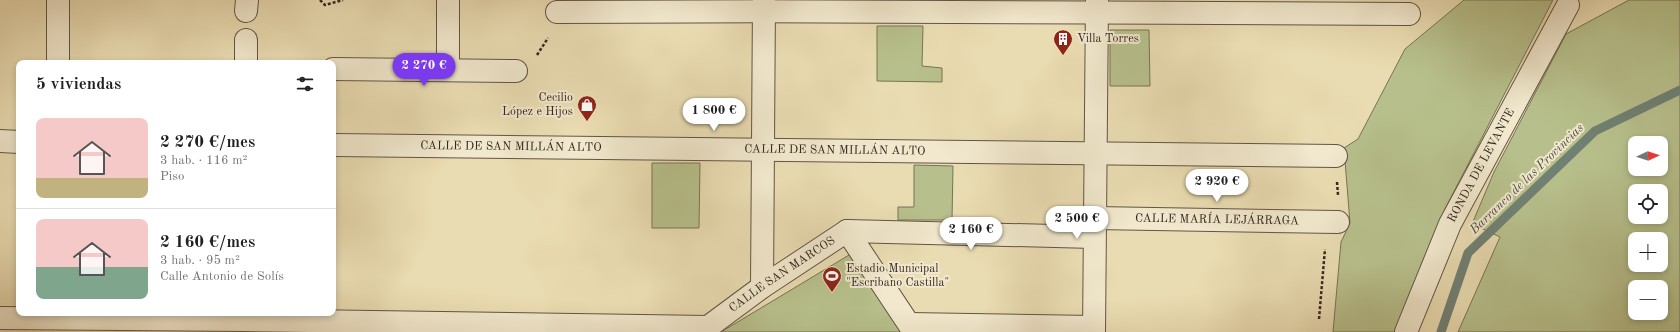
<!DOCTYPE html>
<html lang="es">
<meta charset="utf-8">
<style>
:root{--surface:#fff;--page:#f2f2f2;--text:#202124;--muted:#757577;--line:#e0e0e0;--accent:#7c3aed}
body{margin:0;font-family:"Old Standard TT",serif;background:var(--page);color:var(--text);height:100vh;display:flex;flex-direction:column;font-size:15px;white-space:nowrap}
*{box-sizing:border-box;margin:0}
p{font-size:13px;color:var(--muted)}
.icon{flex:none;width:22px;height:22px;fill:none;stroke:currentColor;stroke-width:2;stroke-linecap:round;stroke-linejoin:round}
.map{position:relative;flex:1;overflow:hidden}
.drawer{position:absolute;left:16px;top:60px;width:320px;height:256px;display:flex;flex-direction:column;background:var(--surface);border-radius:8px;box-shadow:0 2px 6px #0003}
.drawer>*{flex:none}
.needle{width:26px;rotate:86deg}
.buttons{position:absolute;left:1628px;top:136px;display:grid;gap:8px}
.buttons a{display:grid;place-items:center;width:40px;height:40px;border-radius:8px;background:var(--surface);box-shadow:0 2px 6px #0003;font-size:20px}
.price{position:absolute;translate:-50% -34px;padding:0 9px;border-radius:14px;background:#fff;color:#222;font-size:13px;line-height:26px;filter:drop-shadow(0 1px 2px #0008)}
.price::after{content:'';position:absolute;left:50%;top:24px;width:12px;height:9px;margin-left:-6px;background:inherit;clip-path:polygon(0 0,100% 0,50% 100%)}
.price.on{background:var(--accent);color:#fff}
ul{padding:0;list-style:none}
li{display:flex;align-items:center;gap:12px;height:100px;padding:0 20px}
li+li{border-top:1px solid var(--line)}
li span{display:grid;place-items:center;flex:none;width:112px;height:80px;border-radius:8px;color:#555}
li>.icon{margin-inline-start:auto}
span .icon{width:48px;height:48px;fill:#fffc;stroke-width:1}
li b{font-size:17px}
h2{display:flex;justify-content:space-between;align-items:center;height:48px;padding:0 20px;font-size:17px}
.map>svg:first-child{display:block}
.green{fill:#b7c08c;stroke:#767457;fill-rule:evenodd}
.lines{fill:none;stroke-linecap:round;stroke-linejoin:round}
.stream{stroke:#708174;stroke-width:9}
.street-casing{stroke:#625546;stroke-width:24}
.path{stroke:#342822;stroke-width:2.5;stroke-dasharray:3 2;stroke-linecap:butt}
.street{stroke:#f1e8cd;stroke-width:22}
.labels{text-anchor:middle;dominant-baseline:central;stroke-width:4;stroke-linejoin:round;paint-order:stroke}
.poi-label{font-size:12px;fill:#342822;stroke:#f1e8cd;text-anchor:start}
.street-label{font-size:12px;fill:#342822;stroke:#f1e8cd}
.water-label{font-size:13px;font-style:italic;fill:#4d4d44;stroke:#f1e8cd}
</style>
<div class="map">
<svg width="1680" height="332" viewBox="0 0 1680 332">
<rect width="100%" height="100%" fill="#eadcb2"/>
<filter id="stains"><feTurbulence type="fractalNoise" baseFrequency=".005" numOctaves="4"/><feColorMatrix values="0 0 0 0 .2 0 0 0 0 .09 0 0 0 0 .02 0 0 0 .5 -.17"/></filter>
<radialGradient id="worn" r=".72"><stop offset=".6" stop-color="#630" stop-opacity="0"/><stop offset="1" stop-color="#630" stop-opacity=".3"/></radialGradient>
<g class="green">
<polygon points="1464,0 1553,0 1445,209 1395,332 1333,332 1341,242 1350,223 1344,148 1358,139 1405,49"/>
<path d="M 1629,0 L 1680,0 L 1680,332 L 1458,332 L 1500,237 L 1472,224 L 1494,172 L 1566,34 ZM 1635,143 L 1661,143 L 1661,169 L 1635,169 ZM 1635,191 L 1661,191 L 1661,217 L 1635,217 ZM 1635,239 L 1661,239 L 1661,265 L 1635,265 ZM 1635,287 L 1661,287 L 1661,313 L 1635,313 Z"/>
<polygon points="877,26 923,26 922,66 942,68 942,82 877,81"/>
<polygon points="1110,30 1149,30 1150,86 1110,86"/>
<polygon points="652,163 700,163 699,228 652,228"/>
<polygon points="914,165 953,166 952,220 898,220 898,207 914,207"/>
<polygon points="854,252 904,332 721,332"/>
</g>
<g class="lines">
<polyline class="stream" points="1441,332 1468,253 1595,131 1680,90"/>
<defs>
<g id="street">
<polyline points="246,11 247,0"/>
<path d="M 557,12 C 841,10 1125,13 1409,14"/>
<polyline points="58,63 58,0"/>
<polyline points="246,63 246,40"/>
<polyline points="333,69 516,71"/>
<polyline points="448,70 448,0"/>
<polyline points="0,141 19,142"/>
<path id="s1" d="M 333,145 L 1336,156"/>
<path id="s2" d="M 1095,218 L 1338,222"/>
<polyline points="847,231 1094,237"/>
<polyline points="847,231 914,332"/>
<polyline points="762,287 764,0"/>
<path id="s3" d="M 0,318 L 243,320 L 708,327 L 762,287 L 847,231"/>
<polyline points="909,324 1094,327"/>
<polyline points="1094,332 1097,0"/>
<path id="s4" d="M 1406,332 L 1450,224 L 1568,5"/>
</g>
</defs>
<use href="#street" class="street-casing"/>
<g class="path">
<polyline points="320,0 325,5 343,0"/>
<polyline points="537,55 548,38"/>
<polyline points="1337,182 1338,195"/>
<polyline points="1319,319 1325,249"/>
</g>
<use href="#street" class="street"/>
</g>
<defs>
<symbol id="building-pin" viewBox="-11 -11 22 30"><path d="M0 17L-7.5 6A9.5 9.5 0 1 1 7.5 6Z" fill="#8f2418" stroke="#f1e8cd"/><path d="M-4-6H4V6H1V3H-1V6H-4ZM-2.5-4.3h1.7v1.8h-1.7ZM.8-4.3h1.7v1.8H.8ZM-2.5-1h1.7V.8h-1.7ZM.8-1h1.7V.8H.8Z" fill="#fff"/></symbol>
<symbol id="shop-pin" viewBox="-11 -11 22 30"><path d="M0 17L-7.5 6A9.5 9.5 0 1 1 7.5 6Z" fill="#8f2418" stroke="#f1e8cd"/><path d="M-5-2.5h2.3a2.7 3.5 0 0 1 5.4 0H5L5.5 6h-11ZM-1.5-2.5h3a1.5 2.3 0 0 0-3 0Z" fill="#fff"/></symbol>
<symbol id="stadium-pin" viewBox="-11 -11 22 30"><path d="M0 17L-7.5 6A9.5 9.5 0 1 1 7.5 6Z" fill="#8f2418" stroke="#f1e8cd"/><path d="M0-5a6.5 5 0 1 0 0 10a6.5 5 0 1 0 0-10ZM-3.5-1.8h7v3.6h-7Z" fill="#fff"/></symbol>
</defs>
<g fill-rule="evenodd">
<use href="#building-pin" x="1052" y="28" width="22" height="30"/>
<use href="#shop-pin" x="576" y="94" width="22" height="30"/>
<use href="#stadium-pin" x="821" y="265" width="22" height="30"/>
</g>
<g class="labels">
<g class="poi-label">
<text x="1077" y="39">Villa Torres</text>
<text x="573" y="98" text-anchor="end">Cecilio<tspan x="573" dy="14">López e Hijos</tspan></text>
<text x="846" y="269">Estadio Municipal<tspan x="846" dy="14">"Escribano Castilla"</tspan></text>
</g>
<g class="street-label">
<text stroke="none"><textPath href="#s1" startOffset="178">CALLE DE SAN MILLÁN ALTO</textPath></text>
<text stroke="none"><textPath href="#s1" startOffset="502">CALLE DE SAN MILLÁN ALTO</textPath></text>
<text stroke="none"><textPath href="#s4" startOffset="183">RONDA DE LEVANTE</textPath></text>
<text stroke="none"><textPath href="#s2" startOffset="122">CALLE MARÍA LEJÁRRAGA</textPath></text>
<text stroke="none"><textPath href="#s3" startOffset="799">CALLE SAN MARCOS</textPath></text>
</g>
<g class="water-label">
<text transform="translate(1527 179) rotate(-44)">Barranco de las Provincias</text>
</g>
</g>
<rect width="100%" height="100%" filter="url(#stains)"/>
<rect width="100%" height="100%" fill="url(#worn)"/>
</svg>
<div class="buttons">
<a><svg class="needle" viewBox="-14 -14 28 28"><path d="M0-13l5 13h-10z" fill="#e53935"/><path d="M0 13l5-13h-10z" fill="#757577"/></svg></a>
<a><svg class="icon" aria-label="locate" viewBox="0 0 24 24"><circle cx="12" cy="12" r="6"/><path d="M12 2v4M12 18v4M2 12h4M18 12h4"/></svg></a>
<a>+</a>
<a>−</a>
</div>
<b class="price on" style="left:424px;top:87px">2 270 €</b>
<b class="price" style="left:714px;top:132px">1 800 €</b>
<b class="price" style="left:1217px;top:203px">2 920 €</b>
<b class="price" style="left:1077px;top:240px">2 500 €</b>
<b class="price" style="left:971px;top:251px">2 160 €</b>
<section class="drawer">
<h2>5 viviendas<svg class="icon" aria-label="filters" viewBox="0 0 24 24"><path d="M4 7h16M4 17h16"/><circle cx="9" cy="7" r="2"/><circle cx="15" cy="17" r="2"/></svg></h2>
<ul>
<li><span style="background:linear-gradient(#f6c9c9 75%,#c2b280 0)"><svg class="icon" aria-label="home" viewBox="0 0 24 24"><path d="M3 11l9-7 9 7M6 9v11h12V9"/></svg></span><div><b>2 270 €/mes</b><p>3 hab. · 116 m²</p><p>Piso</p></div></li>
<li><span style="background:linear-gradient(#f6c9c9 60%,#7fa58c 0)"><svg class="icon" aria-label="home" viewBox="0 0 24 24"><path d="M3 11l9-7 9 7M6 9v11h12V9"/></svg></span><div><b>2 160 €/mes</b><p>3 hab. · 95 m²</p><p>Calle Antonio de Solís</p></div></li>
</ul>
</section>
</div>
